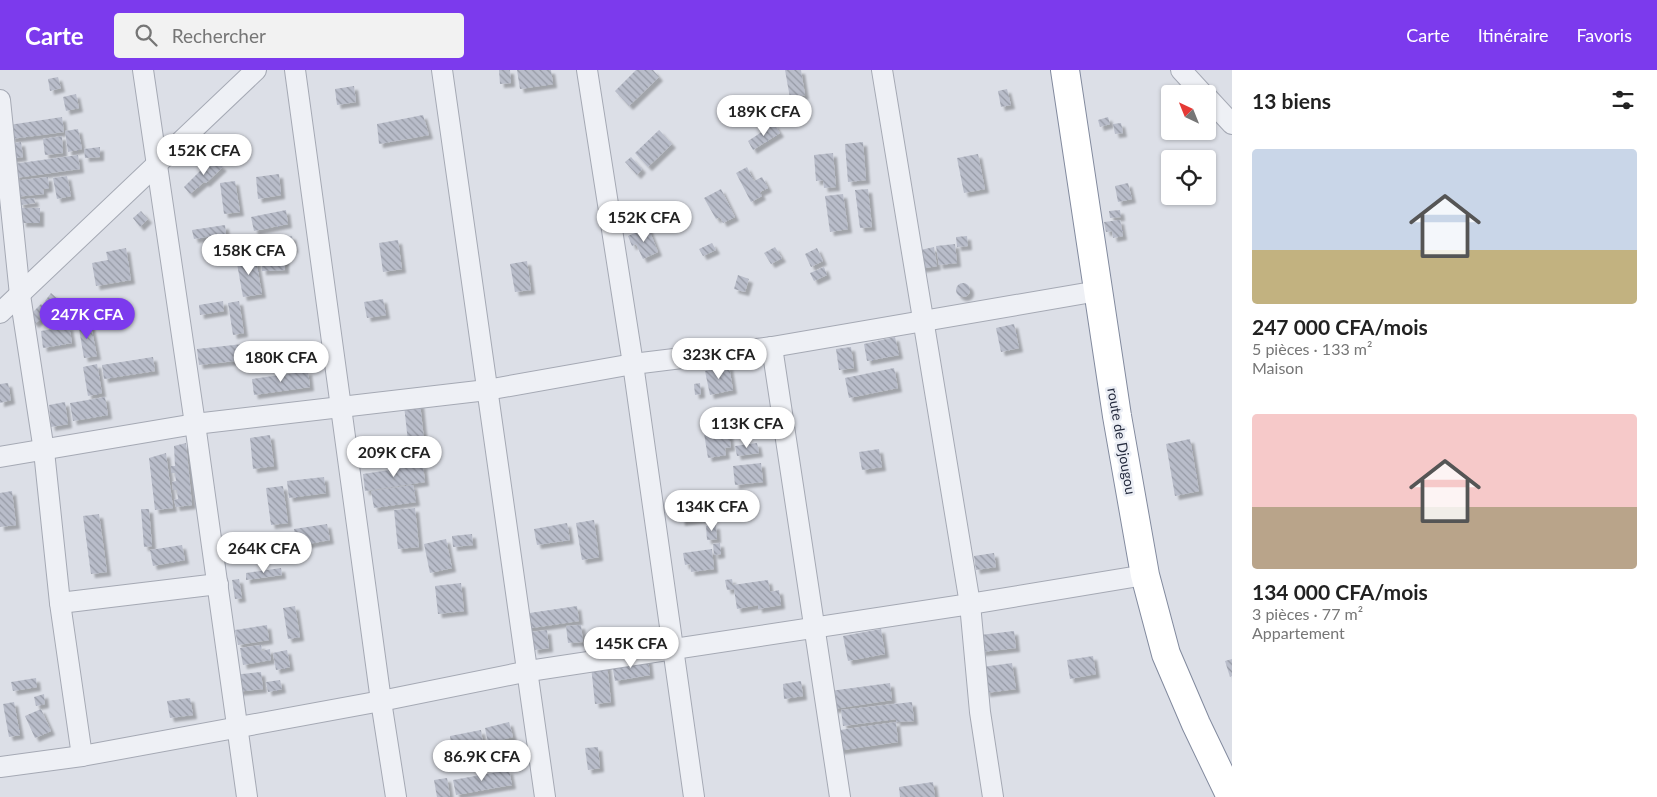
<!DOCTYPE html>
<html lang="fr">
<meta charset="utf-8">
<style>
:root{--surface:#fff;--page:#f2f2f2;--text:#222;--muted:#767676;--accent:#7c3aed}
body{margin:0;font-family:Lato,sans-serif;background:var(--page);color:var(--text);height:100vh;display:flex;flex-direction:column;font-size:19px;white-space:nowrap}
*{box-sizing:border-box;margin:0}
p{font-size:16px;color:var(--muted)}
.icon{flex:none;width:28px;height:28px;fill:none;stroke:currentColor;stroke-width:2;stroke-linecap:round;stroke-linejoin:round}
.map{position:relative;flex:1;overflow:hidden}
.drawer{display:flex;flex-direction:column;background:var(--surface);width:425px}
.drawer>*{flex:none}
.needle{width:32px;rotate:317deg}
.controls{position:absolute;left:1161px;top:15px;display:grid;gap:10px}
.controls a{display:grid;place-items:center;width:55px;height:55px;border-radius:5px;background:var(--surface);box-shadow:0 1px 4px #0004;font-size:25px}
.price{position:absolute;translate:-50% -42px;padding:0 11px;border-radius:18px;background:#fff;color:#222;font-size:16px;line-height:32px;filter:drop-shadow(0 1px 2px #0008)}
.price::after{content:'';position:absolute;left:50%;top:30px;width:15px;height:11px;margin-left:-8px;background:inherit;clip-path:polygon(0 0,100% 0,50% 100%)}
.price.selected{background:var(--accent);color:#fff}
ul{padding:0;list-style:none}
li{display:grid;align-content:center;gap:10px;height:265px;padding:0 20px}
li span{display:grid;place-items:center;height:155px;border-radius:5px;color:#555}
li>.icon{margin-inline-start:auto}
span .icon{width:90px;height:90px;fill:#fffc;stroke-width:1}
li b{font-size:21px}
h2{display:flex;justify-content:space-between;align-items:center;height:60px;padding:0 20px;font-size:21px}
header{display:flex;align-items:center;gap:30px;box-sizing:border-box;height:70px;padding:0 25px;background:var(--accent);color:#fff}
header strong{font-size:24px}
nav{display:flex;gap:28px;margin-inline-start:auto;font-size:18px}
.search{width:350px;height:45px;background:var(--page);display:flex;align-items:center;gap:12px;box-sizing:border-box;padding:0 18px;border-radius:5px;color:var(--muted);font-size:19px}
main{display:flex;flex:1;min-height:0}
.map>svg:first-child{display:block}
.building{fill:url(#building-back-hatch);filter:url(#shadow)}
.lines{fill:none;stroke-linecap:round;stroke-linejoin:round}
.minor-casing{stroke:#a5a9b4;stroke-width:22}
.highway-casing{stroke:#828a9e;stroke-width:30}
.minor{stroke:#eef0f5;stroke-width:20}
.highway{stroke:#fff;stroke-width:28}
.labels{text-anchor:middle;dominant-baseline:central;stroke-width:5;stroke-linejoin:round;paint-order:stroke}
.street-label{font-size:14px;fill:#252b3e;stroke:#ebeef5}
</style>
<header>
<strong>Carte</strong>
<div class="search"><svg class="icon" aria-label="search" viewBox="0 0 24 24"><circle cx="10" cy="10" r="6"/><path d="M15 15l6 6"/></svg>Rechercher</div>
<nav><a>Carte</a><a>Itinéraire</a><a>Favoris</a></nav>
</header>
<main>
<div class="map">
<svg width="1232" height="727" viewBox="0 0 1232 727">
<defs>
<pattern id="building-back-hatch" width="6" height="6" patternUnits="userSpaceOnUse" patternTransform="scale(1.25)"><rect width="6" height="6" fill="#b9bdca"/><path d="M-1 5l2 2M0 0l6 6M5-1l2 2" fill="none" stroke="#969aa5"/></pattern>
<filter id="shadow"><feDropShadow dx="4" dy="4" stdDeviation="1" flood-color="#0004"/></filter>
</defs>
<rect width="100%" height="100%" fill="#dcdfe7"/>
<g class="building">
<polygon points="499,0 510,0 511,13 500,14"/>
<polygon points="517,0 551,0 553,14 520,19"/>
<polygon points="636,0 653,0 659,7 629,36 615,21"/>
<polygon points="785,0 801,0 805,25 790,28"/>
<polygon points="58,7 61,18 50,21 48,9"/>
<polygon points="354,16 356,32 337,35 335,19"/>
<polygon points="1007,19 1011,35 1001,37 998,21"/>
<polygon points="76,24 79,38 66,41 63,27"/>
<polygon points="423,45 429,65 379,74 377,54"/>
<polygon points="62,47 64,62 11,69 9,55"/>
<polygon points="1108,47 1110,54 1100,57 1098,50"/>
<polygon points="1121,53 1123,63 1115,64 1113,54"/>
<polygon points="774,54 780,63 753,80 748,71"/>
<polygon points="78,59 82,79 68,82 65,61"/>
<polygon points="659,60 672,74 648,97 635,83"/>
<polygon points="62,66 63,83 45,85 43,69"/>
<polygon points="21,72 23,87 9,89 7,75"/>
<polygon points="863,72 866,110 848,112 845,74"/>
<polygon points="100,77 100,87 85,88 84,79"/>
<polygon points="833,83 836,117 824,118 823,110 816,111 814,85"/>
<polygon points="978,84 985,119 964,123 957,88"/>
<polygon points="78,85 80,99 15,108 13,94"/>
<polygon points="631,87 642,99 637,105 625,92"/>
<polygon points="212,89 223,97 206,113 204,112 190,124 184,117"/>
<polygon points="747,97 754,111 762,107 768,118 760,122 762,126 751,132 736,103"/>
<polygon points="279,104 281,125 258,129 256,107"/>
<polygon points="67,106 71,126 57,129 53,108"/>
<polygon points="48,107 49,118 43,119 44,124 15,127 13,111"/>
<polygon points="235,111 240,142 224,144 220,113"/>
<polygon points="1128,113 1132,129 1118,132 1115,116"/>
<polygon points="721,119 735,147 723,153 720,147 716,149 704,128"/>
<polygon points="868,119 872,157 860,158 855,120"/>
<polygon points="843,124 848,159 830,162 825,126"/>
<polygon points="34,128 35,133 20,135 19,130"/>
<rect x="22" y="138" width="18" height="15"/>
<polygon points="286,140 288,154 254,161 251,147"/>
<polygon points="1120,140 1121,147 1110,148 1109,141"/>
<polygon points="141,141 148,149 140,157 133,148"/>
<polygon points="1120,150 1123,166 1113,168 1112,161 1106,162 1104,152"/>
<polygon points="225,155 226,164 194,169 192,160"/>
<polygon points="648,157 658,182 643,189 636,174 632,176 628,166"/>
<polygon points="292,166 294,179 261,183 260,175 283,172 282,167"/>
<polygon points="967,166 968,176 957,177 956,167"/>
<polygon points="398,170 402,199 383,202 379,173"/>
<polygon points="712,173 716,180 703,186 699,179"/>
<polygon points="955,174 957,193 939,195 936,176"/>
<polygon points="775,177 782,188 771,194 764,183"/>
<polygon points="934,177 937,196 919,199 916,181"/>
<polygon points="126,178 131,210 96,216 92,193 108,190 106,182"/>
<polygon points="817,178 823,191 811,197 805,184"/>
<polygon points="255,185 262,224 243,227 236,188"/>
<polygon points="285,185 285,200 262,201 262,186"/>
<polygon points="527,191 531,220 515,222 510,194"/>
<polygon points="824,197 827,205 814,211 810,203"/>
<polygon points="738,205 749,209 745,222 734,219"/>
<circle cx="963" cy="220" r="7"/>
<polygon points="51,223 59,230 52,237 45,231"/>
<polygon points="383,229 386,245 367,248 364,232"/>
<polygon points="223,231 224,241 200,245 199,235"/>
<polygon points="239,231 244,263 233,265 228,233"/>
<polygon points="41,234 49,241 35,254 28,247"/>
<polygon points="90,251 97,286 84,288 78,253"/>
<polygon points="1014,254 1019,278 1001,282 996,258"/>
<polygon points="69,256 72,273 43,278 41,261"/>
<polygon points="895,267 899,285 867,291 864,274"/>
<polygon points="252,273 254,289 199,295 197,279"/>
<polygon points="851,277 854,298 839,300 836,279"/>
<polygon points="153,287 155,301 104,309 102,295"/>
<polygon points="97,294 102,323 88,326 83,297"/>
<polygon points="729,296 733,320 710,325 705,301"/>
<polygon points="894,298 898,318 849,328 845,308"/>
<polygon points="308,301 310,317 254,325 252,309"/>
<polygon points="8,313 11,330 0,333 0,314"/>
<polygon points="700,313 701,324 695,325 694,314"/>
<polygon points="105,327 108,345 73,351 70,333"/>
<polygon points="65,332 68,354 51,357 49,335"/>
<polygon points="420,333 425,379 409,381 404,335"/>
<polygon points="721,354 721,359 728,358 731,377 725,378 726,385 708,388 703,357"/>
<polygon points="270,365 274,396 253,399 250,368"/>
<polygon points="1190,369 1199,421 1175,426 1166,374"/>
<polygon points="186,373 192,435 176,437 174,430 178,429 177,420 173,420 172,412 176,411 175,403 171,403 171,396 175,396 174,376"/>
<polygon points="757,373 759,383 737,386 735,376"/>
<polygon points="879,379 882,397 862,400 859,382"/>
<polygon points="166,383 173,438 155,440 149,388"/>
<polygon points="761,393 763,412 735,415 733,396"/>
<polygon points="423,395 425,412 365,421 363,404"/>
<polygon points="324,407 326,423 289,428 287,411"/>
<polygon points="413,415 416,432 374,438 371,421"/>
<polygon points="283,416 288,453 271,455 266,418"/>
<polygon points="12,421 16,455 0,457 0,423"/>
<polygon points="700,421 703,449 681,452 678,424"/>
<polygon points="415,438 419,477 398,479 394,440"/>
<polygon points="141,439 149,439 152,476 144,477"/>
<polygon points="99,444 107,502 91,504 83,446"/>
<polygon points="594,450 599,487 582,490 576,453"/>
<polygon points="567,453 570,470 537,475 534,459"/>
<polygon points="327,454 330,470 297,476 294,459"/>
<polygon points="716,455 717,469 707,470 706,456"/>
<polygon points="472,464 473,475 453,477 452,466"/>
<polygon points="446,469 452,498 430,503 424,474"/>
<polygon points="720,473 721,484 714,485 713,474"/>
<polygon points="182,475 185,490 153,496 150,480"/>
<polygon points="712,479 714,499 691,502 690,494 685,495 683,483"/>
<polygon points="994,483 996,497 976,500 974,486"/>
<polygon points="281,498 282,505 246,510 246,503"/>
<polygon points="239,509 242,528 235,529 232,510"/>
<polygon points="732,509 733,515 768,510 770,522 779,520 781,535 758,539 758,535 737,539 734,519 727,520 725,510"/>
<polygon points="461,513 464,541 438,544 435,516"/>
<polygon points="295,536 300,567 288,569 283,538"/>
<polygon points="577,536 579,551 525,559 523,544"/>
<polygon points="267,555 269,570 238,575 235,560"/>
<polygon points="581,555 583,572 568,573 566,556"/>
<polygon points="881,559 885,584 848,591 843,566"/>
<polygon points="547,560 549,578 534,580 532,562"/>
<polygon points="1014,561 1016,578 981,582 980,565"/>
<polygon points="261,575 262,581 270,579 271,590 243,595 240,578"/>
<polygon points="287,580 290,597 276,600 273,583"/>
<polygon points="1093,586 1096,604 1070,609 1067,590"/>
<polygon points="648,588 650,605 615,611 612,594"/>
<polygon points="1232,589 1232,606 1230,607 1225,591"/>
<polygon points="1012,593 1016,619 986,623 982,597"/>
<polygon points="607,594 611,632 595,634 591,596"/>
<polygon points="261,602 263,619 235,622 233,605"/>
<polygon points="36,608 37,617 13,621 11,612"/>
<polygon points="280,610 282,619 268,622 266,612"/>
<polygon points="801,611 803,626 784,629 783,614"/>
<polygon points="890,613 892,630 833,639 830,621"/>
<polygon points="44,624 45,634 36,636 34,627"/>
<polygon points="190,628 193,645 170,648 167,631"/>
<polygon points="14,632 20,665 9,667 3,634"/>
<polygon points="912,632 914,651 896,652 898,672 836,681 833,661 896,652 896,649 843,656 841,640"/>
<polygon points="41,639 51,661 35,668 25,646"/>
<polygon points="509,652 513,667 488,673 485,658"/>
<polygon points="481,660 483,673 452,679 450,666"/>
<polygon points="598,677 600,698 588,700 585,678"/>
<polygon points="509,700 512,715 456,725 453,710"/>
<polygon points="447,708 450,727 437,727 434,710"/>
<polygon points="933,712 935,727 900,727 899,717"/>
</g>
<g class="lines">
<defs>
<g id="minor">
<polyline points="143,0 195,354 247,727"/>
<polyline points="295,0 381,631 396,727"/>
<polyline points="442,0 545,727"/>
<polyline points="587,0 633,294 694,727"/>
<polyline points="882,0 970,534 980,642 993,727"/>
<polyline points="1181,0 1203,24"/>
<polyline points="1208,28 1232,54"/>
<polyline points="0,30 20,225 44,381 60,533 82,686"/>
<polyline points="0,243 256,0"/>
<polyline points="772,277 840,727"/>
<polyline points="0,387 195,354 487,320 633,294 772,277 1098,221"/>
<polyline points="60,533 218,514"/>
<polyline points="0,697 82,686 381,631 529,601 970,534 1145,505"/>
</g>
<polyline id="highway" points="1065,0 1117,346 1145,505 1166,584 1196,654 1231,727"/>
</defs>
<use href="#minor" class="minor-casing"/>
<use href="#highway" class="highway-casing"/>
<use href="#minor" class="minor"/>
<use href="#highway" class="highway"/>
</g>
<g class="labels">
<g class="street-label">
<text transform="translate(1122 371) rotate(80)">route de Djougou</text>
</g>
</g>
</svg>
<div class="controls">
<a><svg class="needle" viewBox="-14 -14 28 28"><path d="M0-13l5 13h-10z" fill="#e53935"/><path d="M0 13l5-13h-10z" fill="#767676"/></svg></a>
<a><svg class="icon" aria-label="locate" viewBox="0 0 24 24"><circle cx="12" cy="12" r="6"/><path d="M12 2v4M12 18v4M2 12h4M18 12h4"/></svg></a>
</div>
<b class="price" style="left:764px;top:67px">189K CFA</b>
<b class="price" style="left:204px;top:106px">152K CFA</b>
<b class="price" style="left:644px;top:173px">152K CFA</b>
<b class="price" style="left:249px;top:206px">158K CFA</b>
<b class="price selected" style="left:87px;top:270px">247K CFA</b>
<b class="price" style="left:719px;top:310px">323K CFA</b>
<b class="price" style="left:281px;top:313px">180K CFA</b>
<b class="price" style="left:747px;top:379px">113K CFA</b>
<b class="price" style="left:394px;top:408px">209K CFA</b>
<b class="price" style="left:712px;top:462px">134K CFA</b>
<b class="price" style="left:264px;top:504px">264K CFA</b>
<b class="price" style="left:631px;top:599px">145K CFA</b>
<b class="price" style="left:482px;top:712px">86.9K CFA</b>
</div>
<section class="drawer">
<h2>13 biens<svg class="icon" aria-label="filters" viewBox="0 0 24 24"><path d="M4 7h16M4 17h16"/><circle cx="9" cy="7" r="2"/><circle cx="15" cy="17" r="2"/></svg></h2>
<ul>
<li><span style="background:linear-gradient(#c9d6e8 65%,#c2b280 0)"><svg class="icon" aria-label="home" viewBox="0 0 24 24"><path d="M3 11l9-7 9 7M6 9v11h12V9"/></svg></span><div><b>247 000 CFA/mois</b><p>5 pièces · 133 m²</p><p>Maison</p></div></li>
<li><span style="background:linear-gradient(#f6c9c9 60%,#b9a48a 0)"><svg class="icon" aria-label="home" viewBox="0 0 24 24"><path d="M3 11l9-7 9 7M6 9v11h12V9"/></svg></span><div><b>134 000 CFA/mois</b><p>3 pièces · 77 m²</p><p>Appartement</p></div></li>
</ul>
</section>
</main>
